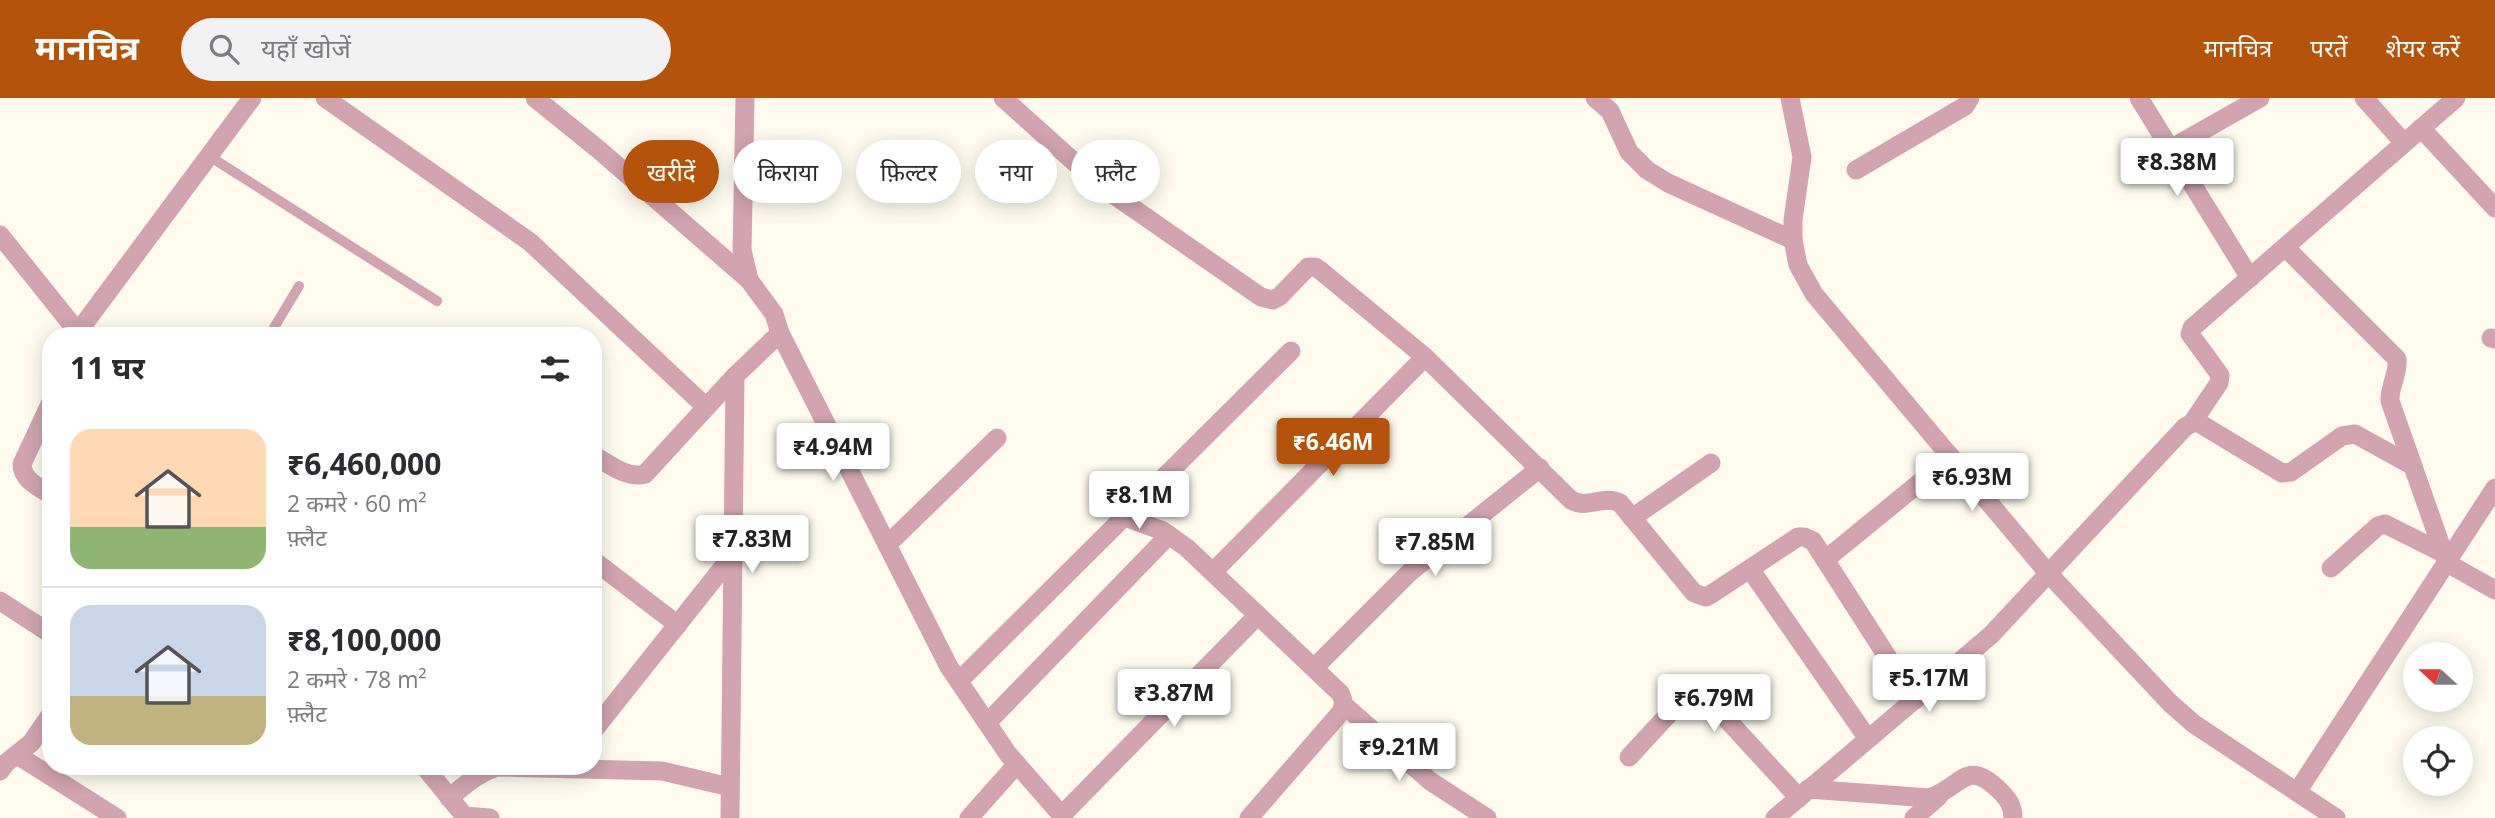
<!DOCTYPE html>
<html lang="hi">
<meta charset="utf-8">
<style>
:root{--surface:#fff;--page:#f2f2f3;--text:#2b2b33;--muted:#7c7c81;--line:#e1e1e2;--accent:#b45309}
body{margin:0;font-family:"Open Sans","Noto Sans Devanagari",sans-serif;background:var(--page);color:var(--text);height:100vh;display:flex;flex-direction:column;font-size:26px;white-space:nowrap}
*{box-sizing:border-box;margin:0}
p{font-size:23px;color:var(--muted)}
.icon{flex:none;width:38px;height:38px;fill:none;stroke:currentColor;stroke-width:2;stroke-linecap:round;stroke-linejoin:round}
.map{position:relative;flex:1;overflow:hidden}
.sheet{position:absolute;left:42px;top:229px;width:560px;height:448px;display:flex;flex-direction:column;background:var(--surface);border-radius:28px;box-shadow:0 4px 18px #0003}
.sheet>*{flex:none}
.hud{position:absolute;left:623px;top:42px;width:665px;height:63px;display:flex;gap:14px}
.needle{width:46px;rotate:291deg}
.buttons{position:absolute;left:2403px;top:544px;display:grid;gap:14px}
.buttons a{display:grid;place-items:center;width:70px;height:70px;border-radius:50%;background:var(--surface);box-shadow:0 4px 18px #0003;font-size:35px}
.price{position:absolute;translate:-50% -60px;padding:0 16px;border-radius:7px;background:#fff;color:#222;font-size:23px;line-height:46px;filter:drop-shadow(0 2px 4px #0008)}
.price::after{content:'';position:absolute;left:50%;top:42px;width:21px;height:16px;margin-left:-10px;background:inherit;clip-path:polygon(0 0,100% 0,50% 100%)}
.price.current{background:var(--accent);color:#fff}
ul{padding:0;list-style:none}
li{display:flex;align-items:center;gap:21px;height:175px;padding:0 28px}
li+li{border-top:2px solid var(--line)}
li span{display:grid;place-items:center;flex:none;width:196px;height:140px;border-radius:21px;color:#555}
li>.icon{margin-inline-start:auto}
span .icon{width:84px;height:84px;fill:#fffc;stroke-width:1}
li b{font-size:30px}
h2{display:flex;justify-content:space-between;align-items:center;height:84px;padding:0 28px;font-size:30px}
.tag{padding:0 24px;border-radius:32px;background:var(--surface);box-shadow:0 4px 18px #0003;font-size:24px;line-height:63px}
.tag.current{background:var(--accent);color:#fff}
header{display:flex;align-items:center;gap:42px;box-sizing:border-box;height:98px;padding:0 35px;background:var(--accent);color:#fff}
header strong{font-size:33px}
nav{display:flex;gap:38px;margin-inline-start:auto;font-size:24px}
.search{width:490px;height:63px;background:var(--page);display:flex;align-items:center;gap:18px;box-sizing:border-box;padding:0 24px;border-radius:38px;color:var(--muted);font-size:26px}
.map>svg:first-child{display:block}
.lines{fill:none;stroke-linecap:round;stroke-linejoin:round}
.service{stroke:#d1a4af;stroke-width:10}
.minor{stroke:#d1a4af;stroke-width:19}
</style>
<header>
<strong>मानचित्र</strong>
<div class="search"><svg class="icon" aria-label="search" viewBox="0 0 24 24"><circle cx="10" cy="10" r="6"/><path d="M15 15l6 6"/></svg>यहाँ खोजें</div>
<nav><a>मानचित्र</a><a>परतें</a><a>शेयर करें</a></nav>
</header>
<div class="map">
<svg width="2495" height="720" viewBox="0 0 2495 720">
<rect width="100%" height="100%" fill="#fefbee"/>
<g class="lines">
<g class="service">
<polyline points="209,58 437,203"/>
<polyline points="269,238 299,188"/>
</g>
<g class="minor">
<polyline points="325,0 530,144 706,309"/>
<polyline points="535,0 598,51 749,182"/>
<polyline points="745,0 742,152 749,182 774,216 780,235 949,569 1008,656 1064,720"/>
<path d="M 1003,0 L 1101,88 L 1261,199 L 1273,202 L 1280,198 L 1308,169 L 1315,169 L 1321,173 L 1425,259 L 1571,402 C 1588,412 1603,396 1620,405 L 1694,495 L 1706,499 L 1710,497 L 1798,439 L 1804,439 L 1813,443 L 1915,602"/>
<polyline points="1595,0 1610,13 1629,54 1647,72 1668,85 1793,142"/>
<polyline points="1790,0 1802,59 1793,122 1793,142 1798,167 1814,196 2048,475 2170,605 2194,626 2336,720"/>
<polyline points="2139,0 2250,180"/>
<polyline points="2364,0 2404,45"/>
<polyline points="2421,30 2495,110"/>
<polyline points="2170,51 2260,0"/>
<polyline points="1856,72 1965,8 1970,0"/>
<polyline points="0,137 81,238"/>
<path d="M 2285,149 L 2397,261 C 2399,276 2389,288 2390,303 L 2447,465 L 2495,492"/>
<polyline points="78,234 252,0"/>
<polyline points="2491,240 2495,241"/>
<path d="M 51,304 L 22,366 C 22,382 39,389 51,397"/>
<polyline points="2192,325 2219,285 2220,277 2190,236 2192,230 2456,0"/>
<path d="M 593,357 C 609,366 627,381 645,376 L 735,278"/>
<path d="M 1125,419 L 1163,433 L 1187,450 L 1340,595 C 1344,602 1344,606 1341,614 L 1249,720"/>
<polyline points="1632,420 1711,365"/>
<polyline points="887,447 997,340"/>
<polyline points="593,462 678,527"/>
<polyline points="1825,462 1951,359"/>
<polyline points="2331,470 2378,428 2385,426 2443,455"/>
<polyline points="1750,471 1868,641"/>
<polyline points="1213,474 1425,259"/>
<polyline points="0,503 51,536"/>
<polyline points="1314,570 1410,474 1540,370"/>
<polyline points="959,583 1291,253"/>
<polyline points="1344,607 1430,683 1487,720"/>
<polyline points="987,625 1169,437"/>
<polyline points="593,633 732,458"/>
<polyline points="17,657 117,720"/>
<polyline points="1629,659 1689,594 1699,591 1799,700"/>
<polyline points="424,668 466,720"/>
<polyline points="0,673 6,665 31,645 51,616"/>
<path d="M 1808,691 L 1929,700 C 1962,690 1965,659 1999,692 C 2008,701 2013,707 2013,720"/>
<polyline points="2297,694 2495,390"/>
<path d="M 449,700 C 465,687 478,675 497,669 L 662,673 L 730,689"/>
<polyline points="1062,717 1258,517"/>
<polyline points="464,718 490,720"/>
<polyline points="730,720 735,278 780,235"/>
<polyline points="969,720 1017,666"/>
<polyline points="1775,720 1991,537 2185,329 2192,325 2199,325 2282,375 2291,374 2342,338 2355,336 2413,368"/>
<polyline points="1914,720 1939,698"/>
</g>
</g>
</svg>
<div class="buttons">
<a><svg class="needle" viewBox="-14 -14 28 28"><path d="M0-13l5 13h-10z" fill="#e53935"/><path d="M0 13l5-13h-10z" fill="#7c7c81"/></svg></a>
<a><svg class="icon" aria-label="locate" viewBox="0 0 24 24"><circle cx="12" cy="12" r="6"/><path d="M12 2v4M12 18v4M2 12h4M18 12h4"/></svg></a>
</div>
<b class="price" style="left:2177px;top:100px">₹8.38M</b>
<b class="price current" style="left:1333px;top:380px">₹6.46M</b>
<b class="price" style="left:833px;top:385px">₹4.94M</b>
<b class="price" style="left:1972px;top:415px">₹6.93M</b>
<b class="price" style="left:1139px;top:433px">₹8.1M</b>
<b class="price" style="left:752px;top:477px">₹7.83M</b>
<b class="price" style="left:1435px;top:480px">₹7.85M</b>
<b class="price" style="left:1929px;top:616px">₹5.17M</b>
<b class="price" style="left:1174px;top:631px">₹3.87M</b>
<b class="price" style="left:1714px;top:636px">₹6.79M</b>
<b class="price" style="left:1399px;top:685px">₹9.21M</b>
<div class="hud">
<a class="tag current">खरीदें</a>
<a class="tag">किराया</a>
<a class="tag">फ़िल्टर</a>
<a class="tag">नया</a>
<a class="tag">फ़्लैट</a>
</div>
<section class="sheet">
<h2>11 घर<svg class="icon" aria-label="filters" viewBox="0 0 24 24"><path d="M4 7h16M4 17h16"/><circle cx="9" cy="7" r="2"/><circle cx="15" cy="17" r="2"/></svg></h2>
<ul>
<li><span style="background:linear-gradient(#ffd9b3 70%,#8fb573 0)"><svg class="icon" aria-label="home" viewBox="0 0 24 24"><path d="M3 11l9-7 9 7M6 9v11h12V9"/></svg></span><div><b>₹6,460,000</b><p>2 कमरे · 60 m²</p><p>फ़्लैट</p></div></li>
<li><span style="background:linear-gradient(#c9d6e8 65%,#c2b280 0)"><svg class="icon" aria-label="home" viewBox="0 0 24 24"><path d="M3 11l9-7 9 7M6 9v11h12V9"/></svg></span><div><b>₹8,100,000</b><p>2 कमरे · 78 m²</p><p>फ़्लैट</p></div></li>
</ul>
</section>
</div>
